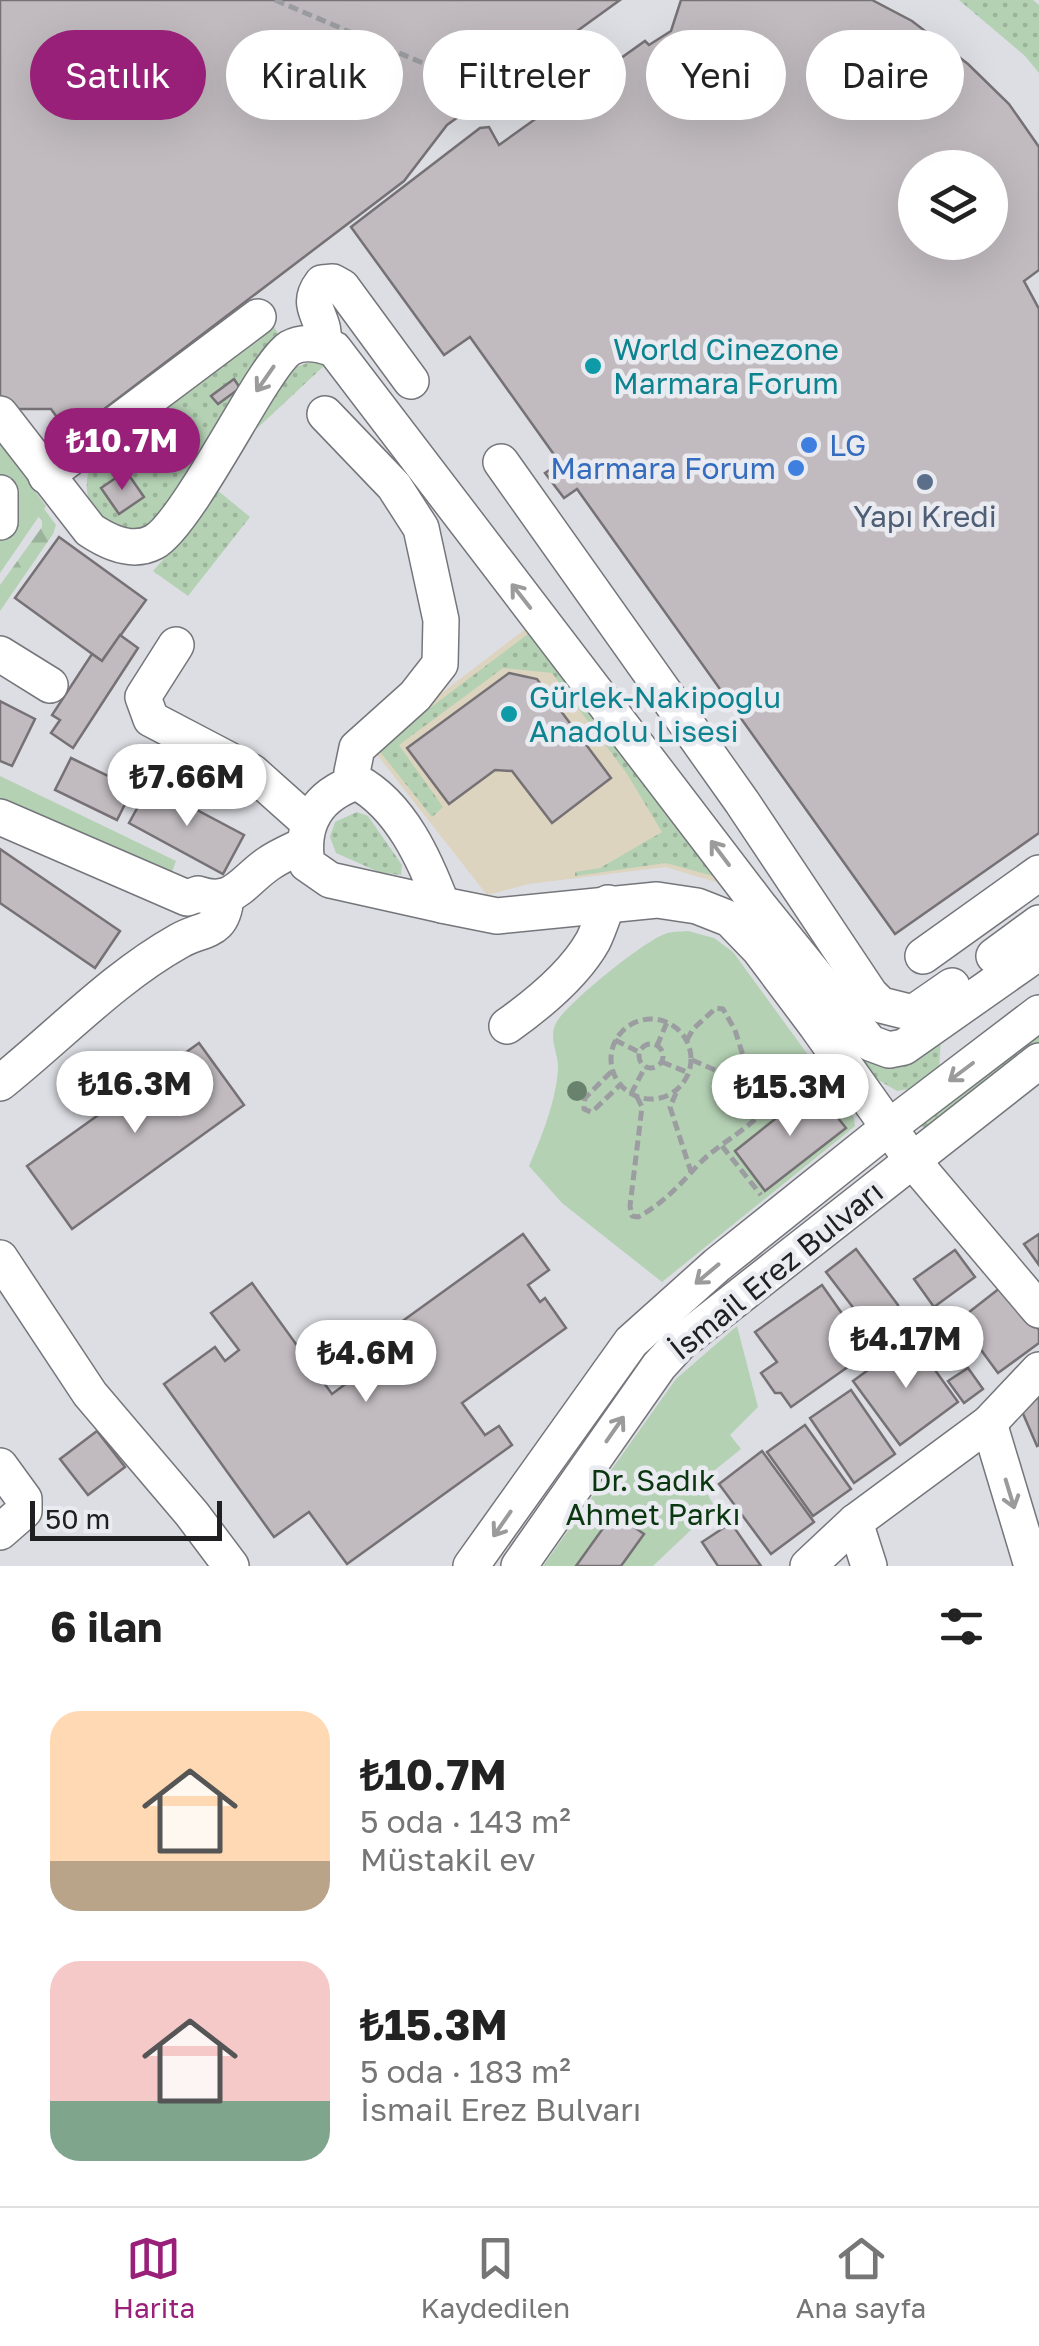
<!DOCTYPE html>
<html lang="tr">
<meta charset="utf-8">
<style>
:root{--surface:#fff;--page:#f2f2f2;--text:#222;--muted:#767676;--line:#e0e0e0;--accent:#992079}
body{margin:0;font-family:"Golos Text",sans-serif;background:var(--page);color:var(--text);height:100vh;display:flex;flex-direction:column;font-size:38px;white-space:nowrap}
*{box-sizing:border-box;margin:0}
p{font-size:32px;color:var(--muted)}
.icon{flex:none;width:55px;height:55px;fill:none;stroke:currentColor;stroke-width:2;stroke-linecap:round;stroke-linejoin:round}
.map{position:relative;height:1566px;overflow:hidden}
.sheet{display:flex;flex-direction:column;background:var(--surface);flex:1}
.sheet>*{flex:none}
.banner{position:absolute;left:30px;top:30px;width:980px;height:90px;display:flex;gap:20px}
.fabs{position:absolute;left:898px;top:150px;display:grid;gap:20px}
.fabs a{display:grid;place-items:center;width:110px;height:110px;border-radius:50%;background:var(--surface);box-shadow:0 10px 40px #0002;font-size:50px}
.scale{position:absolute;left:30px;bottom:25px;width:192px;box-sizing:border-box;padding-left:10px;border:5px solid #202022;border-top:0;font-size:28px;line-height:35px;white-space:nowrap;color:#202022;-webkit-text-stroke:8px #e9ebf1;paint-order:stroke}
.price{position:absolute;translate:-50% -85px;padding:0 22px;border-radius:35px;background:#fff;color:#222;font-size:32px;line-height:65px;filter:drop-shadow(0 2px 5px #0008)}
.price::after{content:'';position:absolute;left:50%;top:60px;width:30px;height:22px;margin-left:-15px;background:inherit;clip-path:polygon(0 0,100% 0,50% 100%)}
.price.on{background:var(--accent);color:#fff}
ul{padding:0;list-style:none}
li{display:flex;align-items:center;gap:30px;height:250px;padding:0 50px}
li span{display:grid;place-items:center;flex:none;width:280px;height:200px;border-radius:30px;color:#555}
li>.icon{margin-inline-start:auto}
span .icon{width:120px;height:120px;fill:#fffc;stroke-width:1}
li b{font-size:42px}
h2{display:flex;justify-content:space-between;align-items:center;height:120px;padding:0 50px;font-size:42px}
.pill{padding:0 35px;border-radius:45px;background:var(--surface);box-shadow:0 10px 40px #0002;font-size:35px;line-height:90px}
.pill.on{background:var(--accent);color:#fff}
.menu{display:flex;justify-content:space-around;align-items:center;height:140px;border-top:2px solid var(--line);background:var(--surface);font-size:28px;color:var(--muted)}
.menu a{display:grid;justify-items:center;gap:5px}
.menu .on{color:var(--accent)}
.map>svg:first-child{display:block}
.education{fill:#ddd4bf}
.grass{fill:url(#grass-dots)}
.forest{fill:url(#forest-firs)}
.park{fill:#b4d1b4}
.building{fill:#c1bbbf;stroke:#767174;stroke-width:2.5;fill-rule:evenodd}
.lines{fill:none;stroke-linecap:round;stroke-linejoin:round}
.minor-casing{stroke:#75767b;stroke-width:38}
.path{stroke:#9c9da1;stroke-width:5;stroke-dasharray:10 5;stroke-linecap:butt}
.minor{stroke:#fff;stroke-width:35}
.tree{fill:#68826e}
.oneway{stroke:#9b9b9c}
.culture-dot{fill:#0f9aa8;stroke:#e9ebf1;stroke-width:4}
.shop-dot{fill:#3f7fe0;stroke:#e9ebf1;stroke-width:4}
.service-dot{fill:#5c6f8a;stroke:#e9ebf1;stroke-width:4}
.labels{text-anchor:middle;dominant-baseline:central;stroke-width:9;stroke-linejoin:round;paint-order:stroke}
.culture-label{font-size:30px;fill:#0d838f;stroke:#e9ebf1;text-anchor:start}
.shop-label{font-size:30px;fill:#366cbe;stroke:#e9ebf1;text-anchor:start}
.service-label{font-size:30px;fill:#4e5e75;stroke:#e9ebf1}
.street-label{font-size:30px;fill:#202022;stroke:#e9ebf1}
.park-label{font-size:30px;fill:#0a370f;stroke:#e9ebf1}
</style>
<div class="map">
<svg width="1039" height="1566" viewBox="0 0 1039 1566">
<defs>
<pattern id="grass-dots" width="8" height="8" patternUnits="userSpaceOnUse" patternTransform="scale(2.5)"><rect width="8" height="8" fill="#b4d1b4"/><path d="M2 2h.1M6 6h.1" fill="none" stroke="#9ab39a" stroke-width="1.8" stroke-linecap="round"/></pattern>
<pattern id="forest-firs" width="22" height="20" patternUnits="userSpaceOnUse" patternTransform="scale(2.5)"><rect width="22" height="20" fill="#b4d1b4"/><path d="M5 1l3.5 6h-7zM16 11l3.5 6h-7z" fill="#9ab39a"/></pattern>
</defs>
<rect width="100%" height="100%" fill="#dcdee3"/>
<polygon class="education" points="532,624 733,887 665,867 529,884 487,895 371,747"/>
<g class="grass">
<polygon points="959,0 1033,0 1039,5 1039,73 1025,56"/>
<path d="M 272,324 L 281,338 L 160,521 C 151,525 139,532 130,531 C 92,528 78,493 92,461 Z"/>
<polygon points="315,360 326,364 251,434 289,370"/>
<polygon points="217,490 250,517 188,596 153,571 185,535"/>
<polygon points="532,631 720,878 666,863 575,876 575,872 600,868 662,832 627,774 552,673 503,668 399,745 443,807 432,817 377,748"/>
<polygon points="357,812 368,816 402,865 401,875 379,872 336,853 330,837 335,822"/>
<polygon points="1039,1027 1039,1045 932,1124 925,1128 918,1126"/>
<polygon points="848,1035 941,1038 939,1069 908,1089 897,1091 865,1072"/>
</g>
<polygon class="forest" points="0,449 56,525 53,534 0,611 0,585 42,527 42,521 0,468"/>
<g class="park">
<polygon points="0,443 46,506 0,573"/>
<polygon points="0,776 176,861 160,904 0,833"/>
<path d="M 688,931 L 714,938 L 733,952 L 854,1118 L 855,1126 L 662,1282 L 562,1203 L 529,1166 C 542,1136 556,1101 558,1069 C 559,1054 548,1039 556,1023 C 566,1004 644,941 665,934 C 671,931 681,932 688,931 Z"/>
<polygon points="737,1326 758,1407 730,1435 741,1449 700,1482 715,1507 653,1566 543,1566 676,1379"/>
</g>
<g class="building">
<polygon points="0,0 620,0 447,125 404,181 70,435 51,409 2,409 0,405"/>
<path d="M 681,0 L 872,0 L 912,21 L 968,64 L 1009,104 L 1039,147 L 1039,270 L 1024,281 L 1039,309 L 1039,833 L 895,934 L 577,489 L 564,498 L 545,473 L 560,463 L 470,337 L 444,355 L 351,227 L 480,128 L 489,127 L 499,145 L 645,41 L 649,45 L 671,31 ZM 915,168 L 990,168 L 990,242 L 915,242 Z"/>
<polygon points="234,379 240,388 218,404 211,396"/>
<polygon points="126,471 144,497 119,514 101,488"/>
<polygon points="59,537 146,600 102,661 15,598"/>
<polygon points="120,635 138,648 73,748 51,733 60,720 52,715 92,654 102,661"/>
<polygon points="509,673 537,679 611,778 552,823 512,771 495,770 449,804 407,748"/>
<polygon points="0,701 35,719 12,766 0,761"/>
<polygon points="71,758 133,788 117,820 55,790"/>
<polygon points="150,785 244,835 223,874 129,823"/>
<polygon points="0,849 120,931 95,968 0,903"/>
<polygon points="199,1043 244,1105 72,1229 27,1166"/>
<polygon points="814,1088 846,1128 765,1191 735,1151"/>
<polygon points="523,1234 549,1270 528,1285 540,1302 545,1298 566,1328 462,1403 485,1435 499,1426 512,1445 347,1564 309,1512 274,1537 164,1384 215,1347 225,1361 239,1350 211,1313 252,1283 332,1394 371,1365 361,1351"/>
<polygon points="1039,1234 1039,1265 1024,1244"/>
<polygon points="856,1249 898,1305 897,1311 871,1331 826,1272"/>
<polygon points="955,1250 975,1277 934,1307 914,1279"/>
<polygon points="1005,1284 1039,1330 1039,1343 998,1373 959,1320"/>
<polygon points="822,1285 869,1352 791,1407 781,1393 775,1393 761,1373 777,1362 755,1332"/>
<polygon points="912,1338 958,1402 900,1445 853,1381"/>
<polygon points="968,1368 983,1389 964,1403 948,1381"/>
<polygon points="851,1390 895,1454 854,1483 810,1418"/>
<polygon points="1039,1397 1039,1445 1037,1446 1021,1409"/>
<polygon points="805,1425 851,1489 813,1516 767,1452"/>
<polygon points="97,1431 125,1467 88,1495 60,1459"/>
<polygon points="762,1451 814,1522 771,1554 719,1484"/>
<polygon points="614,1513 644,1534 621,1566 576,1566"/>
<polygon points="731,1523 761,1566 718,1566 702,1542"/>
</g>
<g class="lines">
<defs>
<g id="minor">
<path d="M 322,345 C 329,317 302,309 322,283 L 333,282 L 342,287 L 411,381"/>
<path d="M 0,414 L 90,530 C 108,542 132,554 154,542 C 182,527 243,410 266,377 C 272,368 281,354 290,348 C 304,340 320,344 334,349 L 760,907 L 870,1043 L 889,1050 L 904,1047 L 1039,952"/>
<polyline points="325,414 394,486 421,528 441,620 440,664 415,696 357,748 352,772 357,782"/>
<polyline points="501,462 742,802 870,994 881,1005 913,1013 952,986"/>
<polyline points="46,476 258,317"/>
<polyline points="0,493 0,522"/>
<polyline points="176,645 143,697 151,719 252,772 308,822"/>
<polyline points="0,654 50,685"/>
<path d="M 357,782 C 401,806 425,860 442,905 L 330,880 L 307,864 C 300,823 318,795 357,782 Z"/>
<path d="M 0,817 L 187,898 L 198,894 C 233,906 242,882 268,864 C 279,856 292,851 304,845"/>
<polyline points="442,905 497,916 657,900 697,906 730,919 759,949 816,1025 912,1160 1039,1310"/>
<polyline points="923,956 1039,873"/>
<polyline points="994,956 1039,923"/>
<path d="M 507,1026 C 538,1004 574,975 593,941 C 599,929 603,915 608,903"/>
<path d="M 0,1083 C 59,1036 113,978 179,941 C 204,927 223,934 226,897"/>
<polyline points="0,1258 90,1394 192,1514 231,1566"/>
<polyline points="989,1423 1032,1566"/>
<polyline points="0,1466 24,1499 24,1511 0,1532"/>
<polyline points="855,1522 869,1566"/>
<polyline points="471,1566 631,1342 717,1265 888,1128 1039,1013"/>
<polyline points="519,1566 659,1366 680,1343 1039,1061"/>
<polyline points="808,1566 855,1522 989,1423 1039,1370"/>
</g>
</defs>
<use href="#minor" class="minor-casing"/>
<g class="path">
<polyline points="275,0 500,96"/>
<circle cx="651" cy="1059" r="40"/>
<polyline points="615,1040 639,1052"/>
<polyline points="687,1040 693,1029 716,1008 723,1009 735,1030 750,1078"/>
<circle cx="651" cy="1056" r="12"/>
<polyline points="657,1046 667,1022"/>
<polyline points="692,1060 724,1074 774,1084 805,1063"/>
<polyline points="662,1062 689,1073"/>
<polyline points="611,1072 585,1098 584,1109 591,1112 595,1109 620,1085"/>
<polyline points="676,1093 670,1107 691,1172"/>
<polyline points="631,1094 645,1067"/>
<path d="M 637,1097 L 642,1107 L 630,1206 L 632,1216 L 638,1217 C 661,1205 680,1185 697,1166 C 724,1137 759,1128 777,1090 L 774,1084"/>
<polyline points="722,1146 761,1195"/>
</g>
<use href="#minor" class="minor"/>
</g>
<circle class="tree" cx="577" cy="1091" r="10"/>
<defs><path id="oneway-shaft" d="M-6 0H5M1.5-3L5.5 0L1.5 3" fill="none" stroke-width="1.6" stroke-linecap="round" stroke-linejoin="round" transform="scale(2.5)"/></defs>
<g class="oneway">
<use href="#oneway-shaft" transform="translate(265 379) rotate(125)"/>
<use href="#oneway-shaft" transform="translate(521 596) rotate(-128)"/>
<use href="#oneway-shaft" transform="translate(720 853) rotate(-127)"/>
<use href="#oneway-shaft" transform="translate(961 1072) rotate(143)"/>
<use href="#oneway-shaft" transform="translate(707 1274) rotate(140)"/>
<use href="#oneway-shaft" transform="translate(615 1429) rotate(-55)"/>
<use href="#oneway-shaft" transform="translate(1010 1494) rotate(73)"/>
<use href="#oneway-shaft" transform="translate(502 1524) rotate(125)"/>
</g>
<g class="culture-dot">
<circle cx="593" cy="366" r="10"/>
<circle cx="509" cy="714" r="10"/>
</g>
<g class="shop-dot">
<circle cx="809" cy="445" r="10"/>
<circle cx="796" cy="468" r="10"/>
</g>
<circle class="service-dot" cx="925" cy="482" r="10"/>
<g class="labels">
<g class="culture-label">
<text x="613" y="349">World Cinezone<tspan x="613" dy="34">Marmara Forum</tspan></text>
<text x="529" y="697">Gürlek-Nakipoğlu<tspan x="529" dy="34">Anadolu Lisesi</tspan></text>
</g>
<g class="shop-label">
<text x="829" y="445">LG</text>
<text x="776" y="468" text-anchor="end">Marmara Forum</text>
</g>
<g class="service-label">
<text x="925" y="516">Yapı Kredi</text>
</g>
<g class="street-label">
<text transform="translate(776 1270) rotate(-39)">İsmail Erez Bulvarı</text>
</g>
<g class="park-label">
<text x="653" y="1480">Dr. Sadık<tspan x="653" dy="34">Ahmet Parkı</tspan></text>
</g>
</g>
</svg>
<div class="fabs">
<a><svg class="icon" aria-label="layers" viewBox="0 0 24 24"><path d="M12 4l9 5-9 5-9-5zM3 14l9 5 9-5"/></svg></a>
</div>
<div class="scale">50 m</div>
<b class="price on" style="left:122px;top:493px">₺10.7M</b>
<b class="price" style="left:187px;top:829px">₺7.66M</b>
<b class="price" style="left:135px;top:1136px">₺16.3M</b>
<b class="price" style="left:790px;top:1139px">₺15.3M</b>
<b class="price" style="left:906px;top:1391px">₺4.17M</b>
<b class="price" style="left:366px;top:1405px">₺4.6M</b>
<div class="banner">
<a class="pill on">Satılık</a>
<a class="pill">Kiralık</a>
<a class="pill">Filtreler</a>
<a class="pill">Yeni</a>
<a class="pill">Daire</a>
</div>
</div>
<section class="sheet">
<h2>6 ilan<svg class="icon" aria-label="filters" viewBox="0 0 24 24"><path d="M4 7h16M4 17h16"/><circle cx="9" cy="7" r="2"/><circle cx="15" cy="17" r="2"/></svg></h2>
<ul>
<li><span style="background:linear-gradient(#ffd9b3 75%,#b9a48a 0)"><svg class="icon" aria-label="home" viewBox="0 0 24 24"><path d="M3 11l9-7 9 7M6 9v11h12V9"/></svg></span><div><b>₺10.7M</b><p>5 oda · 143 m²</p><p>Müstakil ev</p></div></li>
<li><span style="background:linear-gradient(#f6c9c9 70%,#7fa58c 0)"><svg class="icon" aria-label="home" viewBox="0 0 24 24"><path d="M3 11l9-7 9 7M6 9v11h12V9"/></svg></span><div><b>₺15.3M</b><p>5 oda · 183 m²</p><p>İsmail Erez Bulvarı</p></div></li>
</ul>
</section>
<nav class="menu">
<a class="on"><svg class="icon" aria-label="map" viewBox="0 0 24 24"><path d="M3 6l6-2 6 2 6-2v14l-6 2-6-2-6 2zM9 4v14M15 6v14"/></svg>Harita</a>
<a><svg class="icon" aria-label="saved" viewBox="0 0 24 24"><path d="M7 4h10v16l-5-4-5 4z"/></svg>Kaydedilen</a>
<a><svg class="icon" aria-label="home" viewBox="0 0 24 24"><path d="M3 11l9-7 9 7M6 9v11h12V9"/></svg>Ana sayfa</a>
</nav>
